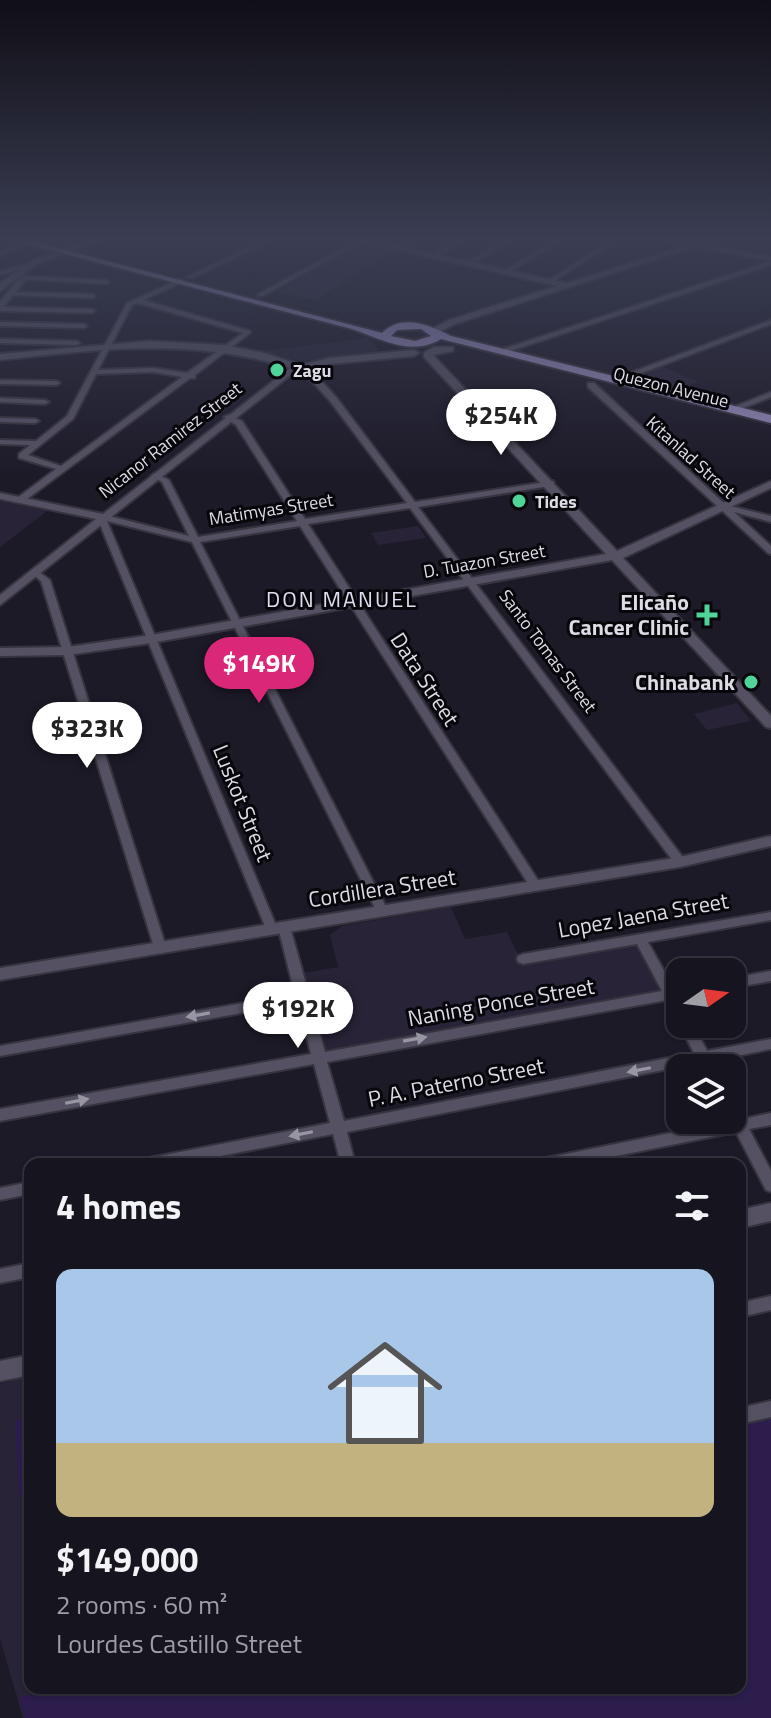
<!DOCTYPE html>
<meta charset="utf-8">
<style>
:root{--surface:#16141e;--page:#23212b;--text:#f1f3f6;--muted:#9e9ea4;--line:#35333c;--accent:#db2777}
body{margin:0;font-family:"Titillium Web",sans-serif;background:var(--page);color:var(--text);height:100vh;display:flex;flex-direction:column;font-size:30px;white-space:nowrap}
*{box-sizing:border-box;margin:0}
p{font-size:26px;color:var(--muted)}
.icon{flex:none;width:44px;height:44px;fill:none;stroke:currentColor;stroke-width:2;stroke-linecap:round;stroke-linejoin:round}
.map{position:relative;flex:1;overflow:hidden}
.sheet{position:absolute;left:24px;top:1158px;width:722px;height:536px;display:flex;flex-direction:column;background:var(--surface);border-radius:16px;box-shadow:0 2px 6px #0004,0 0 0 2px var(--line)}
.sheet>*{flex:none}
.needle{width:52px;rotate:76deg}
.fabs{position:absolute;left:666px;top:958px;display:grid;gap:16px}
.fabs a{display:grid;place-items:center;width:80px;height:80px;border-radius:16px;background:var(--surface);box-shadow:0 2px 6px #0004,0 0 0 2px var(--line);font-size:40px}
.price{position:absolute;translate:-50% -68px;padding:0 18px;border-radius:28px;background:#fff;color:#222;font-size:26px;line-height:52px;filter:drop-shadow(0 2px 4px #0008)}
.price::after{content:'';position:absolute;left:50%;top:48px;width:24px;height:18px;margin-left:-12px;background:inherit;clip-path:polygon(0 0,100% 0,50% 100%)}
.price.selected{background:var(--accent);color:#fff}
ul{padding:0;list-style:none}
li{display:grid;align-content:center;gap:16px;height:424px;padding:0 32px}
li+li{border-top:2px solid var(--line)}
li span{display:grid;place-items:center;height:248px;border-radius:16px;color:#555}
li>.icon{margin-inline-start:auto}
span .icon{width:144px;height:144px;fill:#fffc;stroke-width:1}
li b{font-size:34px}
h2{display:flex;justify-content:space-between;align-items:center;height:96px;padding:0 32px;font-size:34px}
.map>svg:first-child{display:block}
.built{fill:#282336}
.green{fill:#2c1d4c}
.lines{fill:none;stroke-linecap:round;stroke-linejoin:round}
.street-casing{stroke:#36343f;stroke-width:4}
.secondary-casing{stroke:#36343f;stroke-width:4}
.primary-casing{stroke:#36343f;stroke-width:4}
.street{fill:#555162;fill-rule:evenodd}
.secondary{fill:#555162;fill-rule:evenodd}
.primary{fill:#9085b5;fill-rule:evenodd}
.oneway{fill:#9996a4}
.poi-dot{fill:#50d398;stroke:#07060b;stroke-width:3}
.labels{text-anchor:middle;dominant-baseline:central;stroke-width:6;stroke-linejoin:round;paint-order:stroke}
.far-poi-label{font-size:18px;font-weight:bold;fill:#dddbe5;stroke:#07060b;text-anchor:start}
.far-street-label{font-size:18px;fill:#dddbe5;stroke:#07060b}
.far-quarter-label{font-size:22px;letter-spacing:2px;fill:#e1ddf0;stroke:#07060b}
.poi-label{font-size:22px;font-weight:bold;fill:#dddbe5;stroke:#07060b;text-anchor:end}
.street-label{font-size:22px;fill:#dddbe5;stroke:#07060b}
</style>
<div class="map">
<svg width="771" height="1718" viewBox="0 0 771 1718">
<rect width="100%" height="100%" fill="#1d1a28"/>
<g class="built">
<polygon points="363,242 396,249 316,300 277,292"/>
<polygon points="369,338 380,352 299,361 262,351"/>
<polygon points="661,366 698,382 675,390 636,381"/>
<polygon points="0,501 4,502 47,511 0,547"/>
<polygon points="418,526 426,538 378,545 371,533"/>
<polygon points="737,703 751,721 707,730 694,714"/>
<polygon points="451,907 465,939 507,932 523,964 636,944 661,991 327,1053 304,973 338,967 330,935 342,926"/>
<polygon points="30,1376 30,1688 740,1688 740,1421 771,1414 771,1718 23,1718 0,1639 0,1384"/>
</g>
<g class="green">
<polygon points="30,1417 30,1494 19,1496 15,1421"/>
<polygon points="771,1417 771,1718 25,1718 19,1697 65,1688 740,1688 740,1424"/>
</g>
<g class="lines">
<defs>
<g id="street">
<polygon points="37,237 46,237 37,241 34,239"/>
<polygon points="270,237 278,237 192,278 187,277"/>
<polygon points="363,237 371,237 262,296 257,295"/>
<polygon points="414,237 422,237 399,249 394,248"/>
<polygon points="463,237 471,237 435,257 430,256"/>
<polygon points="510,237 518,237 469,265 464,264"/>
<polygon points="559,237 566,237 508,273 503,272"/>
<polygon points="616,237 623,237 551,283 546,282"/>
<polygon points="25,242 30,243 0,256 0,252"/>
<polygon points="696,243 771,257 771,261 694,246"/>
<polygon points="771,261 771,265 504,353 497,351"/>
<polygon points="27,264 29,265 29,267 0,275 0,271"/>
<polygon points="23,276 106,280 109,282 106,284 21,279 20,278"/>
<path d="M 181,279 L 184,281 L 183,282 L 143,300 L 250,331 L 250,333 L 195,375 L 195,378 L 190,378 L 23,502 L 17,502 L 17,498 L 56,469 L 19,458 L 19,454 L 30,445 L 0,444 L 0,440 L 36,441 L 67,416 L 127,303 ZM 137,303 L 243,333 L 187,373 L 153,368 L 98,370 L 132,305 ZM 153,372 L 182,377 L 61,466 L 28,455 L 73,419 L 96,374 Z"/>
<polygon points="9,292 92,294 95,296 92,298 7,295 7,293"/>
<polygon points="0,307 92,309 95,311 92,313 0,311"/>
<polygon points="771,320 771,324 618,382 611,380"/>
<polygon points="0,322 84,324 87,326 84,328 0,326"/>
<polygon points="0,339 76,341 80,343 76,345 0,343"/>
<polygon points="294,365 300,365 314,373 336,397 415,502 553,481 554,483 550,486 418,507 684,859 686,862 684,865 676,865 410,508 308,524 539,882 541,885 539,888 531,888 300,526 200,542 388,911 382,915 378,914 192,542 107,521 277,928 271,932 267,931 97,517 101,514 189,536 162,482 151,476 155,473 169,480 198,537 297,521 236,425 224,417 228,415 242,421 305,519 407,503 330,401 308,377 294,369"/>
<polygon points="0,380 56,381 60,383 56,385 0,384"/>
<polygon points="588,383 594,383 726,505 771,516 771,522 734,512 771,546 771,554 768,553 588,387"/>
<polygon points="771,392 771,397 736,411 729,409"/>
<polygon points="0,398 45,400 49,402 45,404 0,402"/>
<polygon points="0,418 35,419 39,421 35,423 0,422"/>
<polygon points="35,569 50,580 166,947 165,950 155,950 154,947 41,581 30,572"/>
<polygon points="771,912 771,920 648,942 674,989 680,988 680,1018 675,1016 667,1000 327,1062 344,1121 694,1053 679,1024 680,1023 693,1024 707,1051 771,1039 771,1049 712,1061 716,1068 702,1068 699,1063 347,1132 355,1164 341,1164 333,1134 180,1164 142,1164 144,1160 149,1158 330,1123 314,1064 0,1121 0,1109 311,1054 298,1003 0,1056 0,1046 295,994 278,927 284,923 290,927 325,1052 662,991 637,944 523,964 518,962 517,959 518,956 523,954"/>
<polygon points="771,971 771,981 732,988 732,978"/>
<polygon points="732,1105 737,1107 743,1119 771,1113 771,1125 749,1129 771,1171 771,1192 766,1190 736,1132 576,1164 539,1164 541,1160 546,1158 730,1121 729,1120 732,1120"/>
<polygon points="30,1182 30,1194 0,1200 0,1188"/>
<polygon points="30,1263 30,1277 0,1283 0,1269"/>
<polygon points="771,1296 771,1310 740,1317 740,1303"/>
<polygon points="771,1401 771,1417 740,1424 740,1408"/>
</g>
<g id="secondary">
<polygon points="98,237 111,237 39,263 0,291 0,283 33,260"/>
<path d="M 341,237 L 357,237 L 567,283 L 685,246 L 653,237 C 667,237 679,242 693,242 C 703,243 714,237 725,237 L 455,324 L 435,334 L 430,331 L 432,329 L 449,320 L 557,286 Z"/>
<polygon points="18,279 25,281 0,311 0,302"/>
<path d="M 150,341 L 224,345 L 264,353 L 301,365 L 329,358 L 414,350 L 419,353 L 414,356 L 329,364 L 293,373 L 0,605 L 0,595 L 96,519 L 0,499 L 0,493 L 103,514 L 290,368 C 192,337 100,349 0,360 L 0,354 Z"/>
<polygon points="434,347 453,347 453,351 433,355 617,551 771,481 771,488 623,558 771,716 771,728 766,727 612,560 151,643 68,655 0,656 0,648 68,647 151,635 606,554 424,357 424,353"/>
<polygon points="771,836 771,846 680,867 0,980 0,968 680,857"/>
<polygon points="771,1203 771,1221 740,1228 740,1210"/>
<polygon points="30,1355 30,1375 0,1381 0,1361"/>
</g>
<path id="primary" d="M 0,237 L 15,237 L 382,333 C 402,313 429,325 451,336 L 771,415 L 771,423 L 441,339 C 411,357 382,339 352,329 ZM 421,329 L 431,336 L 415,341 L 391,336 L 397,330 Z"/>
</defs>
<use href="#street" class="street-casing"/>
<use href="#secondary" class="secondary-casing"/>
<use href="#primary" class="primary-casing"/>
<use href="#street" class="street"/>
<use href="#secondary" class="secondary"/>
<use href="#primary" class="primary"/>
</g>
<defs><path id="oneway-solid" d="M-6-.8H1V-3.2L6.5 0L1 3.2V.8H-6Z" transform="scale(2)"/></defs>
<g class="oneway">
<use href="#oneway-solid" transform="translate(198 1015) rotate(170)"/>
<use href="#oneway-solid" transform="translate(415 1039) rotate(-10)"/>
<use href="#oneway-solid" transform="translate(639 1070) rotate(169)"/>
<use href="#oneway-solid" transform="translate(77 1101) rotate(-11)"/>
<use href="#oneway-solid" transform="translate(301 1134) rotate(169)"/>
</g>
<linearGradient id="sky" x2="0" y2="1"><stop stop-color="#100e16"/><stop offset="0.5" stop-color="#3a3e53"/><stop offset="1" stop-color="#3a3e53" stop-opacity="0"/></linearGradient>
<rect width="771" height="478" fill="url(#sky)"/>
<g class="poi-dot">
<circle cx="277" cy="370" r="8"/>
<circle cx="519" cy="501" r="8"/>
<path d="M703 603h8v8h8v8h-8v8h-8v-8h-8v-8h8z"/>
<circle cx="751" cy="682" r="8"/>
</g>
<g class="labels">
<g class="far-poi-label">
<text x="293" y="370">Zagu</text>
<text x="535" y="501">Tides</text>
</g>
<g class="far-street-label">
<text transform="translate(671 387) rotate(14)">Quezon Avenue</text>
<text transform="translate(170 440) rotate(-38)">Nicanor Ramirez Street</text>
<text transform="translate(691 457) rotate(42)">Kitanlad Street</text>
<text transform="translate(271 509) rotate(-9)">Matimyas Street</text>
<text transform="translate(484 561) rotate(-10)">D. Tuazon Street</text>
<text transform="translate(548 651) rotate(53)">Santo Tomas Street</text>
</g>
<g class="far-quarter-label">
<text x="342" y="599">DON MANUEL</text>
</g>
<g class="poi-label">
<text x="689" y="602">Elicaño<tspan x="689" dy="25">Cancer Clinic</tspan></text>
<text x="735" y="682">Chinabank</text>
</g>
<g class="street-label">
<text transform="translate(425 679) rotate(57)">Data Street</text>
<text transform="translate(243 803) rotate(68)">Luskot Street</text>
<text transform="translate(382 888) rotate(-9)">Cordillera Street</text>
<text transform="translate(643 915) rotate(-10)">Lopez Jaena Street</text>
<text transform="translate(501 1002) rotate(-10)">Naning Ponce Street</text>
<text transform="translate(456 1082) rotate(-11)">P. A. Paterno Street</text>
</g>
</g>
</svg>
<div class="fabs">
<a><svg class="needle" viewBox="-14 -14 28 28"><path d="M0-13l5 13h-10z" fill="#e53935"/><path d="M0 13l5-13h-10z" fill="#9e9ea4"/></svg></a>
<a><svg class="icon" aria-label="layers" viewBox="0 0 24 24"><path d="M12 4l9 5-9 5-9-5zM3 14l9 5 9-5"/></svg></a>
</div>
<b class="price" style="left:501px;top:457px">$254K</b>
<b class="price selected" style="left:259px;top:705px">$149K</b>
<b class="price" style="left:87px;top:770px">$323K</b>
<b class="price" style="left:298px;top:1050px">$192K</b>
<section class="sheet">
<h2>4 homes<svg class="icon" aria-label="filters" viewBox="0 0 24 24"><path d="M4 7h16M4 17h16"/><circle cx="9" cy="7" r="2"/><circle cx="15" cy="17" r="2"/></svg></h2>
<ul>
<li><span style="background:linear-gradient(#a9c7e8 70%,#c2b280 0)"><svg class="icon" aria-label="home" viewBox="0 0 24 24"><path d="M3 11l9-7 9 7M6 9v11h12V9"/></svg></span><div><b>$149,000</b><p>2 rooms · 60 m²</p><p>Lourdes Castillo Street</p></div></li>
</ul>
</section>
</div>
